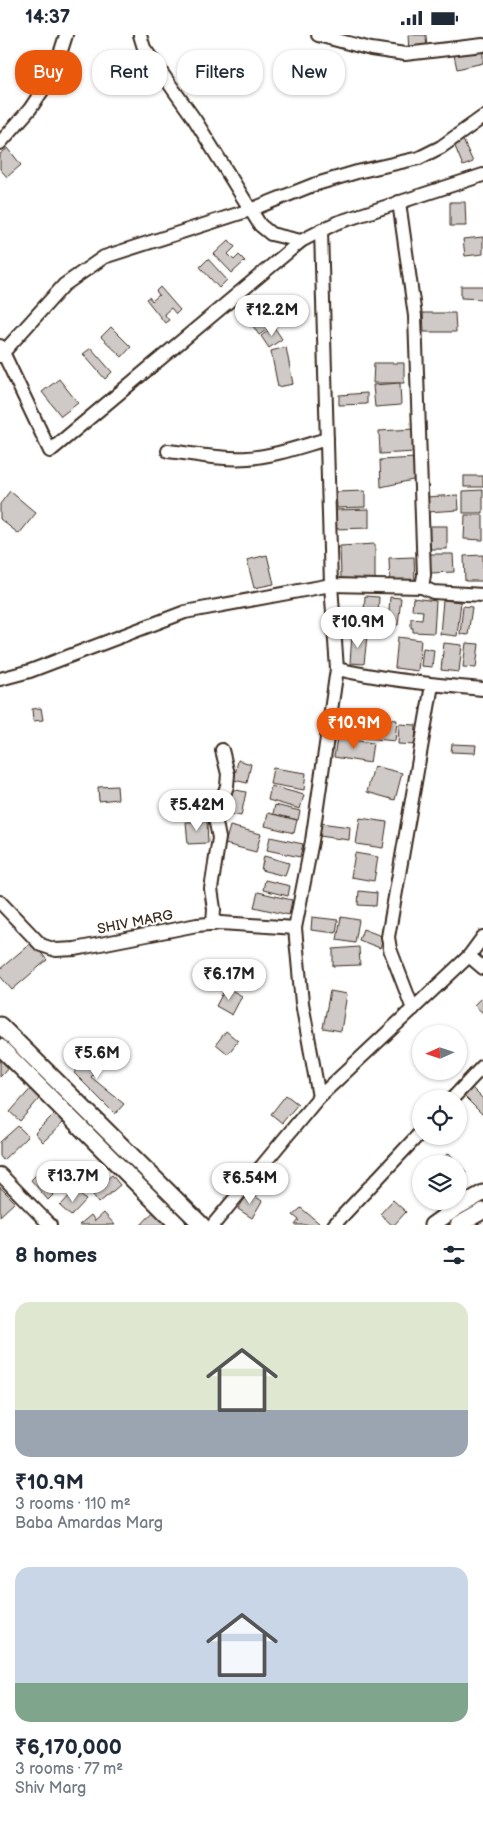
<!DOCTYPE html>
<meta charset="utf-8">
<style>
:root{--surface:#fff;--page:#f6f6f7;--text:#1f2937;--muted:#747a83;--accent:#ea580c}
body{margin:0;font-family:"Balsamiq Sans",sans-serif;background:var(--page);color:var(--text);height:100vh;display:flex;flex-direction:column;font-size:19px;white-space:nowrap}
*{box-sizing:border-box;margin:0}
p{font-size:16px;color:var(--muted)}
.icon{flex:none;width:28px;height:28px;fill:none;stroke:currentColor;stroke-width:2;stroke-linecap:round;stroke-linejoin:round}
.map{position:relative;height:1190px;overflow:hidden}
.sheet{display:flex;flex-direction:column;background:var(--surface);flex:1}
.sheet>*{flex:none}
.top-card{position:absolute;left:15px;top:15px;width:454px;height:45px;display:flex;gap:10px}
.needle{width:32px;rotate:267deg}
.tools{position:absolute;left:412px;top:990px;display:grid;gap:10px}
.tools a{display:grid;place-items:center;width:55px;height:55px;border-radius:50%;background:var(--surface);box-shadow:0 1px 4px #0004;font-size:25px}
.price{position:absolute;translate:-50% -42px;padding:0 11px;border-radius:18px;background:#fff;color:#222;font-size:16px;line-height:32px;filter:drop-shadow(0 1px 2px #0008)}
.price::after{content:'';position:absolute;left:50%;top:30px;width:15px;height:11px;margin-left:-8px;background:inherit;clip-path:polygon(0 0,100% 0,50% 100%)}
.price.on{background:var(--accent);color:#fff}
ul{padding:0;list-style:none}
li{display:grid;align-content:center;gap:10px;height:265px;padding:0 15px}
li span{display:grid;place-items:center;height:155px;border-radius:15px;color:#555}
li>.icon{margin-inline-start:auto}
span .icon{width:90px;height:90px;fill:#fffc;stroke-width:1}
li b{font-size:21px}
h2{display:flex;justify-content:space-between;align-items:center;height:60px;padding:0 15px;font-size:21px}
.pill{padding:0 18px;border-radius:20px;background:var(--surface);box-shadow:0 1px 4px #0004;font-size:18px;line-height:45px}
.pill.on{background:var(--accent);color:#fff}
.status{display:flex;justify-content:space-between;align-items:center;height:35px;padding:0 25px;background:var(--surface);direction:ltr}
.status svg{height:14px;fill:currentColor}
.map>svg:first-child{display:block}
.building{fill:#cfcac7;stroke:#3b2a1e}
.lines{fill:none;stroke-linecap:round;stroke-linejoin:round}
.minor-casing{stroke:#3b2a1e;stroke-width:16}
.major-casing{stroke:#3b2a1e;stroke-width:19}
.minor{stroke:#fff;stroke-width:12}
.major{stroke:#fff;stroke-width:15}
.labels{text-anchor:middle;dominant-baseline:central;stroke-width:4;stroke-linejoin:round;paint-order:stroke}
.street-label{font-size:14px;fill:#3b2a1e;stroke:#fff}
</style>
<div class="status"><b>14:37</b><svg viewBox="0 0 49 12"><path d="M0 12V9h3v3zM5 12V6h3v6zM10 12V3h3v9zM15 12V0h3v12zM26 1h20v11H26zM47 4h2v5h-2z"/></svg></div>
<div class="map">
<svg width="483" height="1190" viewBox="0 0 483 1190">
<rect width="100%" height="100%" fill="#fff"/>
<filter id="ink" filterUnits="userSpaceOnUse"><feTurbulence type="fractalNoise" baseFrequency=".02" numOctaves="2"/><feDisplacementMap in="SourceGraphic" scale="10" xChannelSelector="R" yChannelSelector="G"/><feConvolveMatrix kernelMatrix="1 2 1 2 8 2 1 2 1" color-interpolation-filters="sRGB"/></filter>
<g filter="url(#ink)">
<g class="building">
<polygon points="408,0 426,0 427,15 409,16"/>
<polygon points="479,16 483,16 483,28 457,34 454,20"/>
<polygon points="463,105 473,127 463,131 454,109"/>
<polygon points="8,113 21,130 7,142 0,134 0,119"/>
<polygon points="450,167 465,167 466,191 450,191"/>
<polygon points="483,202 483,219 465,221 463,204"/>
<polygon points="229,205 235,212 228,219 234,225 239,220 245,226 232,238 214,219"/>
<polygon points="208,224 227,245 219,253 200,232"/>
<polygon points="461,251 483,251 483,264 461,263"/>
<polygon points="160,252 180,275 176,279 171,273 164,279 169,285 165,288 146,264 149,262 152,266 159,260 156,256"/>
<polygon points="259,269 266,279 251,290 244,280"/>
<polygon points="423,278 455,278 456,297 424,297"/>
<polygon points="267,282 272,291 259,300 253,291"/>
<polygon points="111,292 131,312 122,322 101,302"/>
<polygon points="274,292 282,304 269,313 261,301"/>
<polygon points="286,312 293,349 278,352 271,316"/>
<polygon points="91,313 112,337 105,344 83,319"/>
<polygon points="374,328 404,328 404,348 373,348"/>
<polygon points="59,344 78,368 61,381 42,357"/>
<polygon points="400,348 401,370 375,372 373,350"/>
<polygon points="367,358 367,369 339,370 339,360"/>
<polygon points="414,394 415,417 380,419 379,396"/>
<polygon points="416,423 417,444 381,452 380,425"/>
<rect x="464" y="441" width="19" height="11"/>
<polygon points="483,455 483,478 463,478 463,456"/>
<polygon points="10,456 36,478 19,499 0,484 0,469"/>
<polygon points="365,456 365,472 337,473 336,457"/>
<polygon points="458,460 459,475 427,477 426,462"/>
<polygon points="369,474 369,493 335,494 335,475"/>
<polygon points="465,480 483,480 483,505 464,504"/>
<rect x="427" y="491" width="20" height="23"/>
<polygon points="375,509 375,545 341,543 340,511"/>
<polygon points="430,519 453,519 454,537 430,538"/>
<polygon points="267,520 274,549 254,553 247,525"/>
<polygon points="483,520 483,546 465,546 464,521"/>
<polygon points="414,522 415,547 390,549 389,523"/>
<polygon points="365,561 379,562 377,595 363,594"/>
<polygon points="390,562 401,563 398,590 388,589"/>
<polygon points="413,563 436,566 434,598 413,597 413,593 411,593 411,583 422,584 423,576 412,575"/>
<polygon points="443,565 461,567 457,601 440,599"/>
<polygon points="463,571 472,572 468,600 460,599"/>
<polygon points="352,599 367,601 364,629 350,628"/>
<polygon points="398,602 421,605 418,636 395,633"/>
<polygon points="444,608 462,610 459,637 441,635"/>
<polygon points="466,608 479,609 476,633 463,632"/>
<polygon points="423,613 434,615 432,632 421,631"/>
<polygon points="41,673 43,685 33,686 32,674"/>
<polygon points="368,682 397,685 395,706 366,703"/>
<polygon points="399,689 416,690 415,710 398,709"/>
<polygon points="337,703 373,708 370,728 334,722"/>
<polygon points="452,709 476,710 475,718 451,717"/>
<polygon points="238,725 251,729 247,748 234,745"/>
<polygon points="374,731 402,738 395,765 367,757"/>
<polygon points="273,733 306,738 304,755 270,749"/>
<polygon points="117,751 118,764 99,766 98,752"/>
<polygon points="271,751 304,760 300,774 268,765"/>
<polygon points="231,754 246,757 241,781 226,778"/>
<polygon points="275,770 300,776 298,785 273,779"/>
<polygon points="268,778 297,785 294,798 265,791"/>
<polygon points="360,783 387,787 383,813 356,809"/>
<polygon points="207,786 208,808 188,809 186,787"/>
<polygon points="320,788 350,792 349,805 319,801"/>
<polygon points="230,791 261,799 256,817 225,809"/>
<polygon points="270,802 303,809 300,822 267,815"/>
<polygon points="355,818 378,822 374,846 351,842"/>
<polygon points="264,821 289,828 285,841 261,835"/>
<polygon points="265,845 290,851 288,861 263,855"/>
<polygon points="359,856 377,858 376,871 358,870"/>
<polygon points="258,857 292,865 289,880 254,872"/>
<polygon points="312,882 338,885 336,898 311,895"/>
<polygon points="341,882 359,885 355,908 337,905"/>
<polygon points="363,894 384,902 380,913 359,905"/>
<polygon points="32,907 47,925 12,955 0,941 0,934"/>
<polygon points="359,912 360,930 333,931 333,914"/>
<polygon points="226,952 242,961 232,980 216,971"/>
<polygon points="330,956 347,959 341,996 323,993"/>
<polygon points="482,962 483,963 483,978 474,970"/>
<polygon points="226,996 238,1006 228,1019 216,1009"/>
<polygon points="93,1014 107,1025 91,1042 124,1069 115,1079 74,1038"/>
<polygon points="0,1022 10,1031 0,1042"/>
<polygon points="34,1050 44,1058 20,1086 10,1077"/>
<polygon points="471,1052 483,1064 483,1080 463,1060"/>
<polygon points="286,1060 298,1069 282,1088 271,1079"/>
<polygon points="56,1077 65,1086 43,1107 35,1098"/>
<polygon points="18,1091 28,1101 3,1125 0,1121 0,1107"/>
<polygon points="449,1118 458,1129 436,1129"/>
<polygon points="48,1128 67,1146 48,1165 31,1145"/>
<polygon points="459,1129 466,1137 459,1143"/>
<polygon points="112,1140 120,1150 99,1168 91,1157"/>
<polygon points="0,1152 15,1167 0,1181"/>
<polygon points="75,1155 86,1165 71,1181 60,1171"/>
<polygon points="249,1157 262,1166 252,1183 238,1174"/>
<polygon points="393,1165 406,1177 394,1190 392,1190 380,1179"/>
<polygon points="157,1173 174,1190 141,1190"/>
<polygon points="301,1173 319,1188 318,1190 295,1190 299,1185 293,1180"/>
<polygon points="104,1178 115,1190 79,1190 91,1180 95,1186"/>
</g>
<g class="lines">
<defs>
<g id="minor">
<polyline points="140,0 144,13 195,85 260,190 271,199 301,206"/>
<polyline points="318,0 371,14 405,19 483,10"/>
<polyline points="0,108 30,74 54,38 66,0"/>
<polyline points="399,167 415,281 424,540 422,552"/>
<polyline points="321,195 331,550 422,552 433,557 483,560"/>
<polyline points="0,311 50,416 301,206 336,188 483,140"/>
<polyline points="0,321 64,250 104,222 250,175 313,150 357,137 419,123 441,112 483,82"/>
<path d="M 168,416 C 194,419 222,425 248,423 C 275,421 302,411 327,404"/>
<path d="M 337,634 C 385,645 434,650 483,654"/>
<polyline points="0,644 30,636 185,577 331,550 337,634 312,806 295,893 302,968 319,1062"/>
<polyline points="0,867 41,910 56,915 75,914 197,890 221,888 295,893"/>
<polyline points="213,889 214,874 211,854 219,803 215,783 216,775 222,765 227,751 228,739 222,715"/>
<polyline points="469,921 483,933"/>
<polyline points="413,974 390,914 388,902 432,650"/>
<polyline points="452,1064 483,1031"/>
<polyline points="0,1139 50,1190"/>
<polyline points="213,1190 319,1062 469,921 483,902"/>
<polyline points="334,1190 421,1097"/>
</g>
<g id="major">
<polyline points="0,990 202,1190"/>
<polyline points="0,1012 178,1190"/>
<polyline points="432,1190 456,1173 483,1158"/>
<polyline points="458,1190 483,1176"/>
</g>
</defs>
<use href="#minor" class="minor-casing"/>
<use href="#major" class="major-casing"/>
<use href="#minor" class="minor"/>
<use href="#major" class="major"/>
</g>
</g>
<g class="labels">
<g class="street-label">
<text transform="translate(135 887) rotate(-11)">SHIV MARG</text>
</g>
</g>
</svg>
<div class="tools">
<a><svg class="needle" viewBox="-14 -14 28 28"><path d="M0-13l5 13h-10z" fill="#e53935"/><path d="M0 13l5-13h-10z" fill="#747a83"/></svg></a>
<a><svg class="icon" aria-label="locate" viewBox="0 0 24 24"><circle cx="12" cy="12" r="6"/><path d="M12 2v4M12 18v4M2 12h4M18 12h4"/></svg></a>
<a><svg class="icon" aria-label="layers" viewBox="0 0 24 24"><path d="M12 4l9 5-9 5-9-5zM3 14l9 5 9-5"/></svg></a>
</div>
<b class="price" style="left:272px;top:302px">₹12.2M</b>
<b class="price" style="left:358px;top:614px">₹10.9M</b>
<b class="price on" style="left:354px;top:715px">₹10.9M</b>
<b class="price" style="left:197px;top:797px">₹5.42M</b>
<b class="price" style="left:229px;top:966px">₹6.17M</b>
<b class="price" style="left:97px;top:1045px">₹5.6M</b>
<b class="price" style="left:73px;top:1168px">₹13.7M</b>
<b class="price" style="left:250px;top:1170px">₹6.54M</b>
<div class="top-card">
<a class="pill on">Buy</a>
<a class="pill">Rent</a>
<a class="pill">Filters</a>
<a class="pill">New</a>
</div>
</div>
<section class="sheet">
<h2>8 homes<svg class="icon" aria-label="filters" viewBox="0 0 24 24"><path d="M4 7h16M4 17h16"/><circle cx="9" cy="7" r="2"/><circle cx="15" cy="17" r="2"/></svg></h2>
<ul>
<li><span style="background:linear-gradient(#dfe7d0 70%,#9aa5b1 0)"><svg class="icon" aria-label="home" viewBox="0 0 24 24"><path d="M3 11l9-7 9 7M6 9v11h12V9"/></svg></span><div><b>₹10.9M</b><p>3 rooms · 110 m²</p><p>Baba Amardas Marg</p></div></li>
<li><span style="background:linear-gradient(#c9d6e8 75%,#7fa58c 0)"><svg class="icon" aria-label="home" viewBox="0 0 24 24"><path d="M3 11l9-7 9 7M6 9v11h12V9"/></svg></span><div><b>₹6,170,000</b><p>3 rooms · 77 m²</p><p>Shiv Marg</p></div></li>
</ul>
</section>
